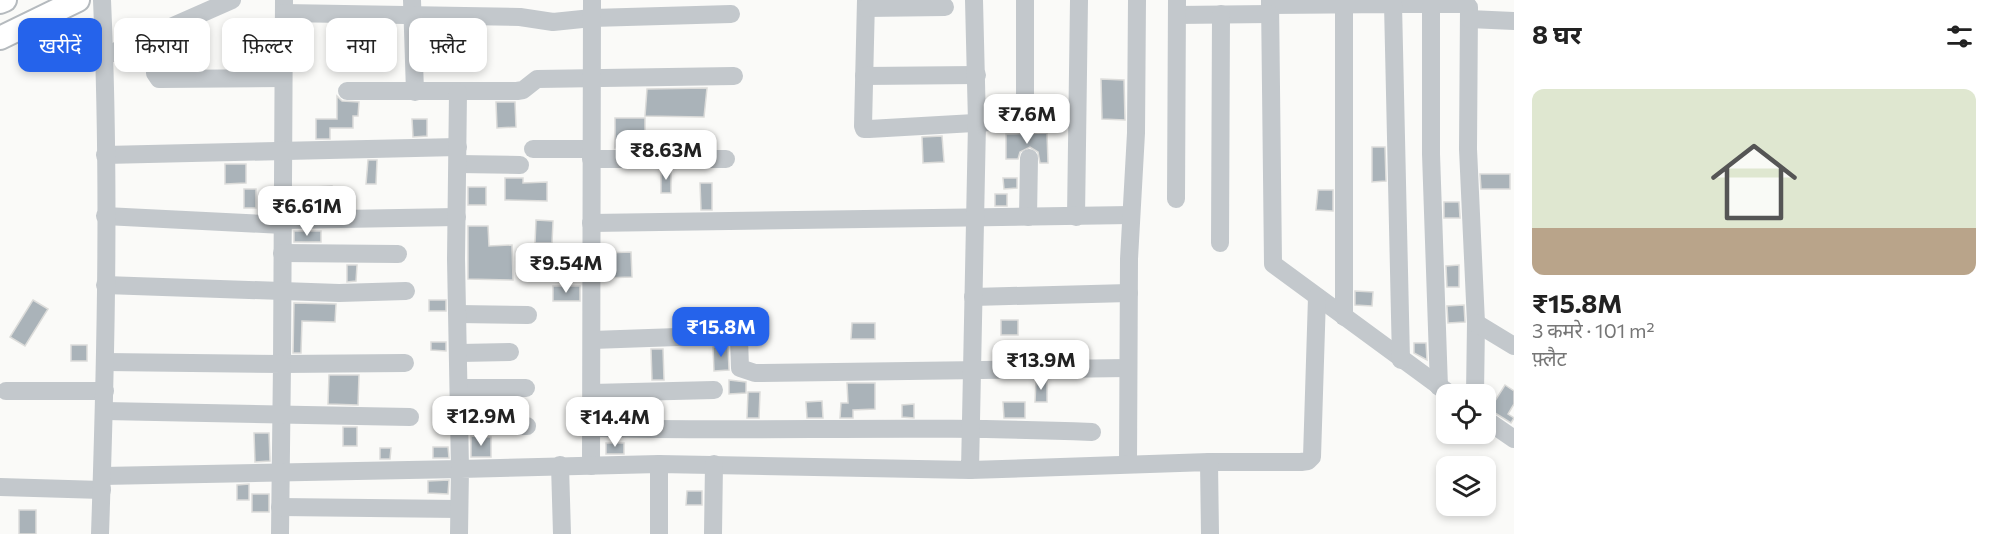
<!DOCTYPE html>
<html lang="hi">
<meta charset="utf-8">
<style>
:root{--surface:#fff;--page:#f6f6f6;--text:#222;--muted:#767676;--accent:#2563eb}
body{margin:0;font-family:Commissioner,"Noto Sans Devanagari",sans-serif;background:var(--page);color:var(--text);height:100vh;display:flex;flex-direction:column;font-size:22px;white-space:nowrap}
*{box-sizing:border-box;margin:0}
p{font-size:20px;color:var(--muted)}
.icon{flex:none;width:33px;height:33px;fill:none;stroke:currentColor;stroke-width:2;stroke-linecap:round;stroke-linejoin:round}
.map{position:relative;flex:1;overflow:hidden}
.side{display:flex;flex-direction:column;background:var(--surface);width:480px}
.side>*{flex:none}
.top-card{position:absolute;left:18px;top:18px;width:570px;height:54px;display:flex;gap:12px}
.controls{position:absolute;left:1436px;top:384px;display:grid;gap:12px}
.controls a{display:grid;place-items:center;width:60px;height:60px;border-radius:12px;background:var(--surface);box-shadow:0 3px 9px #0003;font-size:30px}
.price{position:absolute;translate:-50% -51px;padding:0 14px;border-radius:12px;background:#fff;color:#222;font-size:20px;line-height:39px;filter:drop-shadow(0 2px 3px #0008)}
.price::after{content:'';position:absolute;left:50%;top:36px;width:18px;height:14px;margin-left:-9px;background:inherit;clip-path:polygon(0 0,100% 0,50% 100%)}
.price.selected{background:var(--accent);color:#fff}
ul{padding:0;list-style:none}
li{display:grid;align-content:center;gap:12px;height:318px;padding:0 18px}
li span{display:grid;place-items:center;height:186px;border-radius:12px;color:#555}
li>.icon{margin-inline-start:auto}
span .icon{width:108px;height:108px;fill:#fffc;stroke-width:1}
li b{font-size:26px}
h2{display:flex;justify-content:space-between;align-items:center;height:72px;padding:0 18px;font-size:26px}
.tag{padding:0 21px;border-radius:12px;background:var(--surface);box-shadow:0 3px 9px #0003;font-size:21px;line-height:54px}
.tag.selected{background:var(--accent);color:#fff}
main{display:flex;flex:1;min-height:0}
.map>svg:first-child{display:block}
.building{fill:#aab3b9;stroke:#dcdcda;stroke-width:1.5}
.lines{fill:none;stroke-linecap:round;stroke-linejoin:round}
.major-casing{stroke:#b5babe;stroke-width:26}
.minor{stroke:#c3c8cc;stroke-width:18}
.major{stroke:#fff;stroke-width:22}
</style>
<main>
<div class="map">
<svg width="1514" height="534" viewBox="0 0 1514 534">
<rect width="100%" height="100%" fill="#fafaf8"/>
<g class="building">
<polygon points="1101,79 1124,80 1125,120 1102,119"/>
<polygon points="707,88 704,117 645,116 647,89"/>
<polygon points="337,96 342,101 359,102 358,116 353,116 353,128 330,128 330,139 316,139 316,119 337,119"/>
<polygon points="496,102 515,102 516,127 497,128"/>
<rect x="615" y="118" width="30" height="30"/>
<polygon points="412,119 427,119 427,136 413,137"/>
<polygon points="1047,133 1048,163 1040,163 1038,152 1030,147 1020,152 1018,159 1006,159 1006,134"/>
<polygon points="942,136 944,162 923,163 922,137"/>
<polygon points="1372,147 1385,147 1386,181 1372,182"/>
<polygon points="368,160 377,160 376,184 366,184"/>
<polygon points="225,164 246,164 246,183 225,184"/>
<rect x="661" y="170" width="10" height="23"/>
<polygon points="1480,174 1510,174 1510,189 1481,189"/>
<polygon points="505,178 523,178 523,183 547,182 547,201 505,200"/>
<polygon points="1003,178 1017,178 1017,188 1004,189"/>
<polygon points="700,183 712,183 712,210 701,210"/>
<polygon points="332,186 333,208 294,209 294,188"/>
<rect x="468" y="187" width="18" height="18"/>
<rect x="244" y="189" width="12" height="19"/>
<polygon points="1318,190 1333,190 1333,211 1316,210"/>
<rect x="995" y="194" width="12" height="12"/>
<polygon points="1444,202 1459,202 1460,218 1444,218"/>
<polygon points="536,220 553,221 552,243 535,243"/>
<polygon points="468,226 488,226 489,246 512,245 513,280 468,279"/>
<rect x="294" y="231" width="27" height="11"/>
<polygon points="631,252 632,277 603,278 603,253"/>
<polygon points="347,265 357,265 356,281 347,282"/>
<polygon points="1459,265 1459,287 1447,287 1446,266"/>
<rect x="553" y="286" width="27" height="15"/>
<polygon points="1355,291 1373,292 1372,306 1355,305"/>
<polygon points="33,300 48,309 25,346 10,337"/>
<rect x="429" y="300" width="17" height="11"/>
<polygon points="294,303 336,304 335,322 302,321 301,353 293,353"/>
<polygon points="1464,305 1465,322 1448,323 1447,306"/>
<rect x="1001" y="320" width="17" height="15"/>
<polygon points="852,323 875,323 875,339 851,339"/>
<polygon points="431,342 446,342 446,351 431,350"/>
<polygon points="1414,343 1426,343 1427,360 1414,353"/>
<rect x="71" y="345" width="16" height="16"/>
<polygon points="728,346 729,370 714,371 713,347"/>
<polygon points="651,349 663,349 664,380 652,380"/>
<polygon points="329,375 359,375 358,405 328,404"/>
<polygon points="729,380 746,382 746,393 729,394"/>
<polygon points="1036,380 1047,380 1047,402 1035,402"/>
<polygon points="847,383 875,383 875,409 853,410 853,418 840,418 841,403 848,403"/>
<polygon points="1505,385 1514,391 1514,404 1508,414 1514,418 1511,423 1487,408 1491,403 1493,404"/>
<polygon points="748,392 760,392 759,418 747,418"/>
<polygon points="822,401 823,418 807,418 806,402"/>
<polygon points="1003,402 1025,402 1025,418 1004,418"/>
<polygon points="914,404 914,418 902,417 902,405"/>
<polygon points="640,410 640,418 623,417 623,411"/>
<rect x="343" y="427" width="14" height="19"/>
<polygon points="254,433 269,433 270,461 255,462"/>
<polygon points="471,436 491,437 491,457 471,457"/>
<rect x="606" y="443" width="18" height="11"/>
<polygon points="433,447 448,447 449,458 433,458"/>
<polygon points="380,448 391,448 390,459 380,459"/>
<polygon points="449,480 448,494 428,493 428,481"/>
<polygon points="249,484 249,500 237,500 237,485"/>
<polygon points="687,491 702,491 702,505 686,505"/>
<rect x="252" y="494" width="17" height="18"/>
<rect x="19" y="510" width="17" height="24"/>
</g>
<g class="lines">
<defs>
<g id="major">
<polyline points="0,2 5,0"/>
<polyline points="0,38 78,0"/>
</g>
</defs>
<use href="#major" class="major-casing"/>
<g class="minor">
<polyline points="284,0 282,364 405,363"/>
<polyline points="412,0 415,92"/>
<polyline points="866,0 863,126 864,129 869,129 1025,120 1025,0"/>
<polyline points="1270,0 1273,264 1450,394"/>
<polyline points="1393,0 1393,4 1466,4 1469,7 1468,149 1476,323 1475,394"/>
<polyline points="1270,5 1393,4 1401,360"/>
<polyline points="1431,5 1431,154 1439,387"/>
<polyline points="866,8 945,7"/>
<polyline points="284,13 520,17 553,22 592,18 731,14"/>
<polyline points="1177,15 1270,14"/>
<polyline points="1469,19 1514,21"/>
<polyline points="154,34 155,73 159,79 283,78"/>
<polyline points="105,56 232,0"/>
<polyline points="864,76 977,75"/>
<polyline points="347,91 517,91 523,90 537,79 734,76"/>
<polyline points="533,149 591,149"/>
<polyline points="105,155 458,147"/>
<polyline points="591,159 726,159"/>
<polyline points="458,164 520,165"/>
<polyline points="1176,199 1177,0"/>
<polyline points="105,216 283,225"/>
<polyline points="1028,217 1029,158"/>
<polyline points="1076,217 1079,0"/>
<polyline points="283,220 457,217"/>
<polyline points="591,223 1131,215"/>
<polyline points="1220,243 1221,14"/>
<polyline points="282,253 398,254"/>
<polyline points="105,285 339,293 406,291"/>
<polyline points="973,297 1129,293"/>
<polyline points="458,314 528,315"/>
<polyline points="1344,317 1344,0"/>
<polyline points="1476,323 1514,346"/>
<polyline points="592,340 734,335 739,338 740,368 755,373 1128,368"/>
<polyline points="460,353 510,352"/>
<polyline points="105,362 282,364 280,534"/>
<polyline points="460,388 526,388"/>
<polyline points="6,391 105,391"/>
<polyline points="592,393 714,390"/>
<polyline points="105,411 410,417"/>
<polyline points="1485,419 1514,439"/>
<polyline points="460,425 527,426"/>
<path d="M 592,428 C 759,432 925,425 1092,432"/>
<polyline points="1209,462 1301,462 1308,461 1312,457 1317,297"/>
<polyline points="1128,463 1129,259 1136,133 1137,0"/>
<polyline points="659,464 659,534"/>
<polyline points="560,465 562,534"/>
<polyline points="591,466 592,0"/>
<polyline points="970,470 1209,462 1210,534"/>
<polyline points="102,476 460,469 456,259 458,92"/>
<polyline points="0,487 102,490"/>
<polyline points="280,507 459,509"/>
<path d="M 100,534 C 106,356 110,178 102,0"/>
<polyline points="459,534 460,469 659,464 970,470 977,123 974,0"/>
<polyline points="713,534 714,464"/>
</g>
<use href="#major" class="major"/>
</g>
</svg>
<div class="controls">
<a><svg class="icon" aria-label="locate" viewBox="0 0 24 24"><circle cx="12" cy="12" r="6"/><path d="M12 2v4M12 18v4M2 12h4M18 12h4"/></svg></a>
<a><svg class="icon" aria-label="layers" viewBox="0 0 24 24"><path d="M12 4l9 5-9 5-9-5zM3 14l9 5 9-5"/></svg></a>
</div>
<b class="price" style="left:1027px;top:145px">₹7.6M</b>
<b class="price" style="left:666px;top:181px">₹8.63M</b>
<b class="price" style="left:307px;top:237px">₹6.61M</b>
<b class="price" style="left:566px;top:294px">₹9.54M</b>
<b class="price selected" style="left:721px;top:358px">₹15.8M</b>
<b class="price" style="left:1041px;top:391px">₹13.9M</b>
<b class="price" style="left:481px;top:447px">₹12.9M</b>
<b class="price" style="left:615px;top:448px">₹14.4M</b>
<div class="top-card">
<a class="tag selected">खरीदें</a>
<a class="tag">किराया</a>
<a class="tag">फ़िल्टर</a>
<a class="tag">नया</a>
<a class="tag">फ़्लैट</a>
</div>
</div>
<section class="side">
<h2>8 घर<svg class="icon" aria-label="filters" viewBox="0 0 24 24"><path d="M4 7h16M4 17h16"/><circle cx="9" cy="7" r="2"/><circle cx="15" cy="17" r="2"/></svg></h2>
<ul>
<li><span style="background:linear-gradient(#dfe7d0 75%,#b9a48a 0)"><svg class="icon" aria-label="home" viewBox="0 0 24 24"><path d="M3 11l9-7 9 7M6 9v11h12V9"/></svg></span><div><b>₹15.8M</b><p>3 कमरे · 101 m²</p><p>फ़्लैट</p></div></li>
</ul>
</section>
</main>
